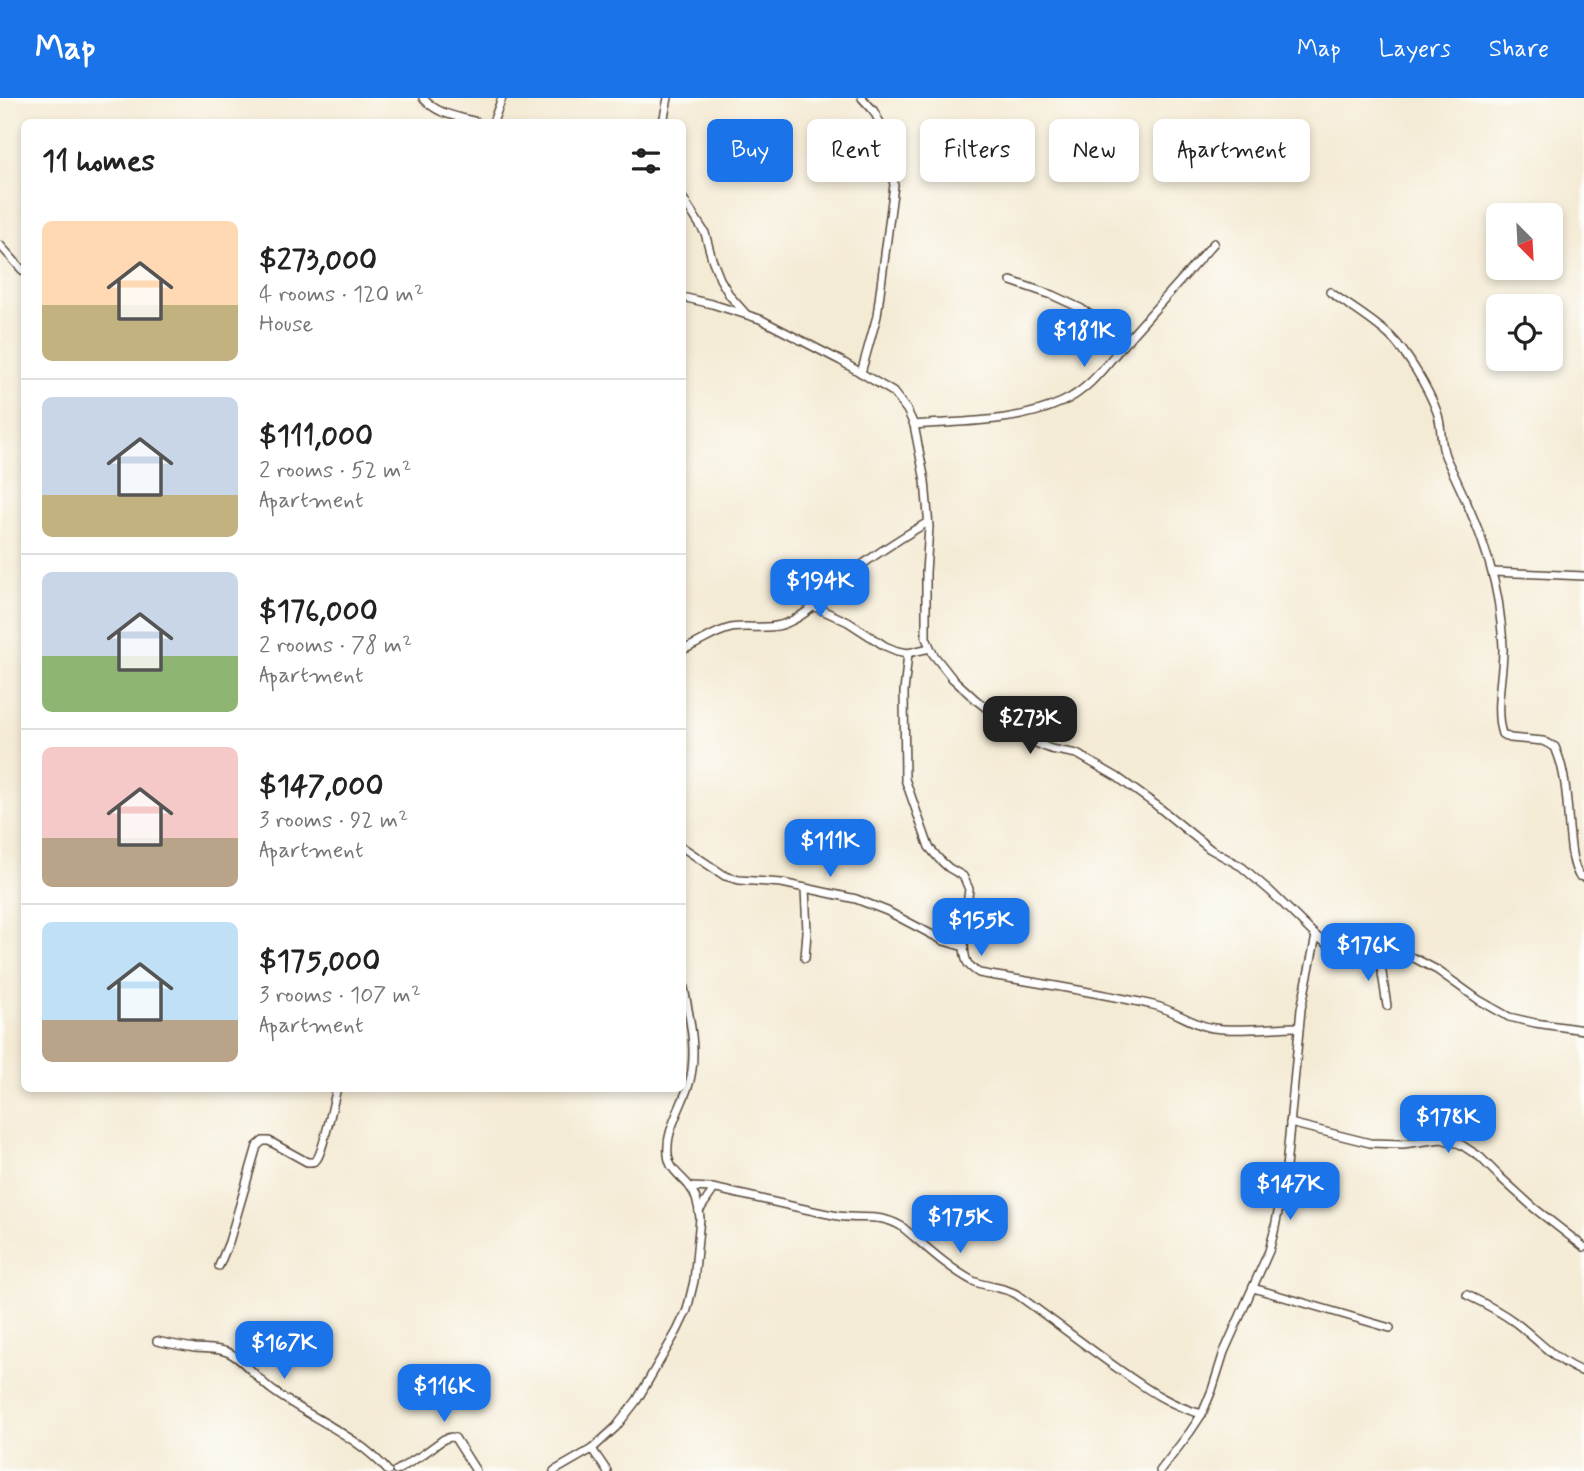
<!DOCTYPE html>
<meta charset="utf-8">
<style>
:root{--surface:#fff;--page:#f6f6f6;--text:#222;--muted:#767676;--line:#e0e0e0;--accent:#1a73e8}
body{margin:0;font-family:Mynerve,sans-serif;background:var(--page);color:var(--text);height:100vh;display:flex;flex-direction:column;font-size:26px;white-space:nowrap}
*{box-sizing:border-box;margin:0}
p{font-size:23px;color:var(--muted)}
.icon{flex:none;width:38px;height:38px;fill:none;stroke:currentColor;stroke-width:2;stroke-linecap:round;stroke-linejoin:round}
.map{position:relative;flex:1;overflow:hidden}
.drawer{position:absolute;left:21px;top:21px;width:665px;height:973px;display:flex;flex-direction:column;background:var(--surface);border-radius:10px;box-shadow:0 4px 10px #0003}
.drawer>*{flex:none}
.top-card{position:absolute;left:707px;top:21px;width:665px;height:63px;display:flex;gap:14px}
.needle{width:46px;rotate:156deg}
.fabs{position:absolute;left:1486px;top:105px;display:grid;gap:14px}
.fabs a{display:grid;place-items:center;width:77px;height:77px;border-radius:10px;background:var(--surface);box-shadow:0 4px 10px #0003;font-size:35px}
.price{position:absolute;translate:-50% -60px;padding:0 16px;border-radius:14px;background:var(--accent);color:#fff;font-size:23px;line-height:46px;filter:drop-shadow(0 2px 4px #0008)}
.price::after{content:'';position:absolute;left:50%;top:42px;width:21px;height:16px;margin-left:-10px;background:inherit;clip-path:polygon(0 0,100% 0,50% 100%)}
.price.on{background:#222;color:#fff}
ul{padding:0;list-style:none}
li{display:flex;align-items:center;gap:21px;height:175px;padding:0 21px}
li+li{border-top:2px solid var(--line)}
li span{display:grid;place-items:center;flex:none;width:196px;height:140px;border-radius:10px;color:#555}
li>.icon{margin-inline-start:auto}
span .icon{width:84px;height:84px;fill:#fffc;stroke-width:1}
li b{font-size:30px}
h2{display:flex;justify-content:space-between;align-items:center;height:84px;padding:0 21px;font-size:30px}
.tag{padding:0 24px;border-radius:10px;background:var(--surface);box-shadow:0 4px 10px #0003;font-size:24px;line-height:63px}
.tag.on{background:var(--accent);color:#fff}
header{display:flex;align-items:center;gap:42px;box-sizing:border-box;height:98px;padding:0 35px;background:var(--accent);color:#fff}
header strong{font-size:33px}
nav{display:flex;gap:38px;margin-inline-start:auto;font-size:24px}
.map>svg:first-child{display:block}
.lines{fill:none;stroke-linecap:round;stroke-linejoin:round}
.minor-casing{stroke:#574739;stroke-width:10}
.minor{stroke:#fff;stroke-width:7}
</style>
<header>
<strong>Map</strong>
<nav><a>Map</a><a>Layers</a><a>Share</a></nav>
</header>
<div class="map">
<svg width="1584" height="1373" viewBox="0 0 1584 1373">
<rect width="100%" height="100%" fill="#fdfcf7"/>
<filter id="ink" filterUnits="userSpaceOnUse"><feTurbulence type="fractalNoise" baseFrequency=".0143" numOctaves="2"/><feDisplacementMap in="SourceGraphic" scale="14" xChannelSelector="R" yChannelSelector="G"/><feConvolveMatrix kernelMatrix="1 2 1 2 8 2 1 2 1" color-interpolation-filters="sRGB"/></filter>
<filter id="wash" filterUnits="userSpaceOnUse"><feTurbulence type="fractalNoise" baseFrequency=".00686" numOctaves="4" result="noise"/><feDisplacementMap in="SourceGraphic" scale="28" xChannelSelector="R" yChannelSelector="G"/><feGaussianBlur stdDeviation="1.57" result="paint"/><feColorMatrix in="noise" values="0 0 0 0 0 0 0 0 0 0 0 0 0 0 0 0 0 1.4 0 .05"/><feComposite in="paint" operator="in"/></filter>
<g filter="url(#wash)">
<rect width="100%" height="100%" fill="#f4ebd5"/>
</g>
<g filter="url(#ink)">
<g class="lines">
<defs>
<g id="minor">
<path d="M 423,0 C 438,17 456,18 477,24"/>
<polyline points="493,24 502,0"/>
<polyline points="663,24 668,0"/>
<polyline points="682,99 705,135 712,161 720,181 730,198 746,216"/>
<polyline points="0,147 24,174"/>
<polyline points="1011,183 1052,197 1080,210 1128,242"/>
<path d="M 1330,194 C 1349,208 1372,221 1390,238 C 1407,254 1429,292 1437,314 C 1443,329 1439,345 1446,360 C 1472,414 1496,466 1501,525 C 1502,534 1503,543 1503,552 C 1503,579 1494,610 1502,636 L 1510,640 L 1543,643 L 1555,649 C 1566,674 1567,703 1569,730 C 1571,747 1571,763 1579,778 L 1584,779"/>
<polyline points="682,199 712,206 760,221 841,263 893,294 907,312 914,327 925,383 929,429 926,474 926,540 933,556 952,580 976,602 1026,641 1051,651 1077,656 1117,679 1156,707 1210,751 1242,769 1270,793 1316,838 1330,848 1342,852 1401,857 1414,860 1437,872 1479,902 1509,919 1535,925 1584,932"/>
<polyline points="861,275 877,218 894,87 883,30 873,12 862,0"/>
<path d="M 914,327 C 963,323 1016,325 1062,304 C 1089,292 1106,267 1124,246 C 1154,212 1184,179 1214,145"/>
<polyline points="1493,474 1584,478"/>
<polyline points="813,508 848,524 885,548 897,553 908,555 930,550"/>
<path d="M 682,552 C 699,546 713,534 731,530 C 750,527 771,533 789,524 C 811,514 826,496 844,481 C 870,459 899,441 928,424"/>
<path d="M 908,555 L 904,594 L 905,681 L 929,749 L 939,761 L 949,770 L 963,778 L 969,791 C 967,808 960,850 967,864 C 969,869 974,872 979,875 C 1037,885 1096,894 1153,907 C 1175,912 1192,927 1213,930 C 1239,934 1272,929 1299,929"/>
<polyline points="682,749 725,778 739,782 782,785 856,801 887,813 944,843 964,849"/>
<polyline points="805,790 807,834 805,860"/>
<polyline points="1379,855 1387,908"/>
<polyline points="1290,1025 1370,1045 1403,1046 1441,1041 1460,1046 1480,1059 1501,1080 1534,1110 1584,1149"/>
<path d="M 690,1089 L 712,1090 C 754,1099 796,1110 838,1118 C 863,1122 878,1115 901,1128 C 923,1146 948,1170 973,1183 C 987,1189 1003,1189 1016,1196 C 1050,1220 1083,1246 1117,1270 C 1144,1289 1170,1308 1202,1316"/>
<polyline points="699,1113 714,1091"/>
<path d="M 219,1168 L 229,1144 L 257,1048 L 263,1043 L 269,1043 L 307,1064 C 312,1064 313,1065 317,1061 C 324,1051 333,1005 337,990"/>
<polyline points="1253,1190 1390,1230"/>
<path d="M 1467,1197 C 1484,1205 1501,1214 1516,1225 C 1538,1242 1558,1265 1584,1274"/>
<path d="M 157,1243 C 170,1246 182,1248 195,1250 C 206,1251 217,1250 227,1254 C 243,1260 258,1282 272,1292 C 310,1320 357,1337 388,1373"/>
<polyline points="592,1351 607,1373"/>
<polyline points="396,1373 422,1357 444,1341 451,1339 455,1340 476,1373"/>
<path d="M 554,1373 L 592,1351 L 616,1329 L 637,1302 L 677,1233 L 687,1212 L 694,1183 L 700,1120 C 699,1110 696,1097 690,1089 C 678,1074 666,1071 668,1048 C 668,1030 683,1005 689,986 C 699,952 688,914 682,879"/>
<polyline points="1160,1373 1190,1334 1202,1316 1212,1292 1224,1254 1269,1153 1274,1134 1285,1080 1301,911 1316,838"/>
</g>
</defs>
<use href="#minor" class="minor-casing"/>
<use href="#minor" class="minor"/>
</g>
</g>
</svg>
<div class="fabs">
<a><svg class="needle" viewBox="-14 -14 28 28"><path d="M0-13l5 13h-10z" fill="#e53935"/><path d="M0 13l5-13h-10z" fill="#767676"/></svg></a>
<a><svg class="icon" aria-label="locate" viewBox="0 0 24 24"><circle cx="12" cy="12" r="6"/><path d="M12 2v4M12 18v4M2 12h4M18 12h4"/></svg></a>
</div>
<b class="price" style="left:1084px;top:271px">$181K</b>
<b class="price" style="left:820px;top:521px">$194K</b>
<b class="price on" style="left:1030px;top:658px">$273K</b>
<b class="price" style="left:830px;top:781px">$111K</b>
<b class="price" style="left:981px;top:860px">$155K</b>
<b class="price" style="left:1368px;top:885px">$176K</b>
<b class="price" style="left:1448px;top:1057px">$178K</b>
<b class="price" style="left:1290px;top:1124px">$147K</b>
<b class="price" style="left:960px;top:1157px">$175K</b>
<b class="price" style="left:284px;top:1283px">$167K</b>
<b class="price" style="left:444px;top:1326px">$116K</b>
<div class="top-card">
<a class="tag on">Buy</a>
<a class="tag">Rent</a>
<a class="tag">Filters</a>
<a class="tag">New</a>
<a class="tag">Apartment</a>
</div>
<section class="drawer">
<h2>11 homes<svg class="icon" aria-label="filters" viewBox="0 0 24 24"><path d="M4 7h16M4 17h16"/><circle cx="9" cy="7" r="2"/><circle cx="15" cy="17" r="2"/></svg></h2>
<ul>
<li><span style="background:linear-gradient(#ffd9b3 60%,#c2b280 0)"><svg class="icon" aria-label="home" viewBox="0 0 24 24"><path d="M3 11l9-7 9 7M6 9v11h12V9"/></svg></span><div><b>$273,000</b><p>4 rooms · 120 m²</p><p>House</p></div></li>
<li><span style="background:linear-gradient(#c9d6e8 70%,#c2b280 0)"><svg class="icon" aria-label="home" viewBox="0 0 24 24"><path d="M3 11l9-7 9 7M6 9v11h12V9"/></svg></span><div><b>$111,000</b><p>2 rooms · 52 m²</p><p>Apartment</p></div></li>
<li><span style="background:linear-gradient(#c9d6e8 60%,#8fb573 0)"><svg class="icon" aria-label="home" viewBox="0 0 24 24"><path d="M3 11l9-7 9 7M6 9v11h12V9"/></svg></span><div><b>$176,000</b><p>2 rooms · 78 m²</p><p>Apartment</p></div></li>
<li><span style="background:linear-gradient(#f6c9c9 65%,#b9a48a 0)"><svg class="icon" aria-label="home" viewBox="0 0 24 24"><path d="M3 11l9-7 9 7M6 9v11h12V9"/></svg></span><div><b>$147,000</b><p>3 rooms · 92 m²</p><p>Apartment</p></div></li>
<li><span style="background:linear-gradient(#bfe0f5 70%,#b9a48a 0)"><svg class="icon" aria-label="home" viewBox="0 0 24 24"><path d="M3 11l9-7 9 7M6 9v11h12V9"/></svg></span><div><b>$175,000</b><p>3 rooms · 107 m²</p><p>Apartment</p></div></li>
</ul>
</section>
</div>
